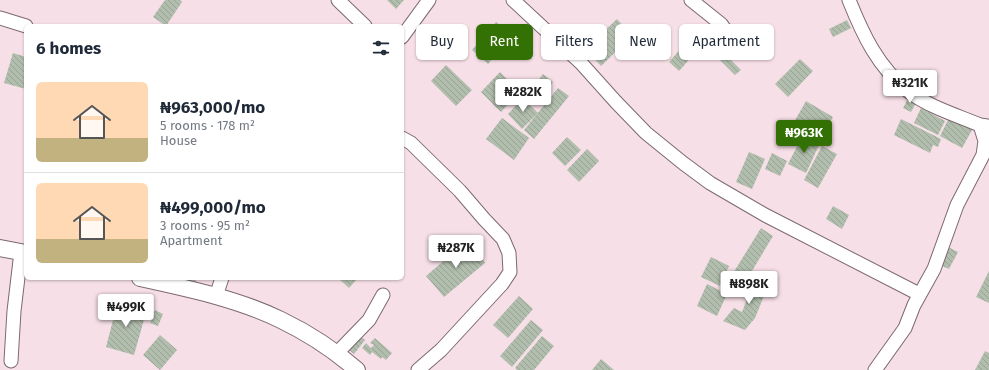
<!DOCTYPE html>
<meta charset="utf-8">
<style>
:root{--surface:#fff;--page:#f6f6f7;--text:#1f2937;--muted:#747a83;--line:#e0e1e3;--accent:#347105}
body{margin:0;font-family:"Fira Sans",sans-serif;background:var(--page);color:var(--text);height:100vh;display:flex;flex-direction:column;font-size:15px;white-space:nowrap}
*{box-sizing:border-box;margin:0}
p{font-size:13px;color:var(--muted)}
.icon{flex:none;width:22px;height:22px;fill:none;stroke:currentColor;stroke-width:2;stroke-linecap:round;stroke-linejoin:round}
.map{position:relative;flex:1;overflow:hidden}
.side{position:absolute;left:24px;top:24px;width:380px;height:256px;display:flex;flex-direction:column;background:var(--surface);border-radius:6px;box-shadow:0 1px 3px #0004}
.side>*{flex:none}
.banner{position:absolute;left:416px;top:24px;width:380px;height:36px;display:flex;gap:8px}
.price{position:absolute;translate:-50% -34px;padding:0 9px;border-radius:4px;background:#fff;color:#222;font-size:13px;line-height:26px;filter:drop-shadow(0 1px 2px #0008)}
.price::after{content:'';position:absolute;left:50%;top:24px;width:12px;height:9px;margin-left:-6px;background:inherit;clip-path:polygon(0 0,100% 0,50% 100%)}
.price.active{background:var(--accent);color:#fff}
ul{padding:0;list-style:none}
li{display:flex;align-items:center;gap:12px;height:100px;padding:0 12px}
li+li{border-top:1px solid var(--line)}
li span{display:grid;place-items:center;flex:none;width:112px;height:80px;border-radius:6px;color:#555}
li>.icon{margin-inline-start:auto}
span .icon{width:48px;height:48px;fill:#fffc;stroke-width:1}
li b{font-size:17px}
h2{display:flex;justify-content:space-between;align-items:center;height:48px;padding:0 12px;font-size:17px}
.pill{padding:0 14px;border-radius:6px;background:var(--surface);box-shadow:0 1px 3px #0004;font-size:14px;line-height:36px}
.pill.active{background:var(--accent);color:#fff}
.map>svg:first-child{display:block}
.building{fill:url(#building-back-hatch)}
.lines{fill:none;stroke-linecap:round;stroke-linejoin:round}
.minor-casing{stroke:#7d696f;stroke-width:15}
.tertiary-casing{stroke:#7d696f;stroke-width:18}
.minor{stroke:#fff;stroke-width:13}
.tertiary{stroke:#fff;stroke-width:16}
</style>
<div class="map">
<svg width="989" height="370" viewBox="0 0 989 370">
<defs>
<pattern id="building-back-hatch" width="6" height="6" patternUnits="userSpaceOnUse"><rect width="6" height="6" fill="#b2bead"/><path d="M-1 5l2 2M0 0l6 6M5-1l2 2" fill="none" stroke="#99a395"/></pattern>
</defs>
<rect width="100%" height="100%" fill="#f6dfe6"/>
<g class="building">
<polygon points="165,0 180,0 182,2 166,26 153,17"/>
<polygon points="387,0 404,0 396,9"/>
<polygon points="617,19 632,36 601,66 585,49"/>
<polygon points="847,20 851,28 833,37 829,29"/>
<polygon points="496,22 512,36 488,64 472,50"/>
<polygon points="764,38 767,48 743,54 740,44"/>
<polygon points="685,44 695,53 679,71 669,62"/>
<polygon points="723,52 741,70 735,75 717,57"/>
<polygon points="13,53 26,57 26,89 4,83"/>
<polygon points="800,59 813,71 788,97 775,84"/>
<polygon points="446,65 472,90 456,106 431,81"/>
<polygon points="500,72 507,79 504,82 517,95 501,112 481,92"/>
<polygon points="543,74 553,82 536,104 526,97"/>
<polygon points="558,88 569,96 534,139 524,130"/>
<polygon points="909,97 917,101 911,112 903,108"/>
<polygon points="523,98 538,113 522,129 508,114"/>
<polygon points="806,101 833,117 820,140 793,124"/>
<polygon points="921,108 945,121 938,135 914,123"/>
<polygon points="502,118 529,138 514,160 486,139"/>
<polygon points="949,118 972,130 962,148 940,136"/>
<polygon points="901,119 941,139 938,147 933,145 930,153 894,135"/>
<polygon points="803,135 820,143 806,173 788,164"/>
<polygon points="567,137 581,150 565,166 552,153"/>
<polygon points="822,146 837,154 818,188 804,180"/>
<polygon points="587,149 599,161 579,182 567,170"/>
<polygon points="749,152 765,159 752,189 736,182"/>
<polygon points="772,153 787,161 780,176 765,169"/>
<polygon points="833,206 849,215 842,229 826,219"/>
<polygon points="761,228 773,236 740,291 727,283"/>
<polygon points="467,241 485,263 444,297 426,276"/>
<polygon points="948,247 958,252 949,269 940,265"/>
<polygon points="711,257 729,266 720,286 701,277"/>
<polygon points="989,271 989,303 976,297"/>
<polygon points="757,275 770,281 755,318 745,330 723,321 734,308 742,312"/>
<polygon points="177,278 197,278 195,284"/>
<polygon points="338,278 358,278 349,288"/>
<polygon points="707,284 727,294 717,316 697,306"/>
<polygon points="519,296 533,309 508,338 493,325"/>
<polygon points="118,301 147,309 134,355 106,347"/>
<polygon points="155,310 163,314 158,326 150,323"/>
<polygon points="531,320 543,330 512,367 500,356"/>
<polygon points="160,335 177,350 160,370 143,355"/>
<polygon points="359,336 365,340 354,354 349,350"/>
<polygon points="542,336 554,346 534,370 517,370 515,368"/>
<polygon points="375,338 392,353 386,360 382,357 381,359 372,352 370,355 362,348 366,343 371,348 374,345 370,343"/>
<polygon points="985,351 989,353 989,370 975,370"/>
<polygon points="601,359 614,370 592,370"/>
</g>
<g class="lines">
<defs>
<g id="minor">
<polyline points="338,0 365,26"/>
<polyline points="513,0 581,63 616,102 646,133 683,163 710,183 765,215 919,294"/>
<polyline points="691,0 721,24 735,43"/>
<path d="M 849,0 C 863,35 878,67 908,91 C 929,107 956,115 980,125 L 987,126"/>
<polyline points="0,18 26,26"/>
<polyline points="402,37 429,0"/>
<polyline points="402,138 411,143 460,191 484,219 503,239 509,253 510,272 502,284 441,350 418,370"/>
<polyline points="216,296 222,278"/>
<polyline points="337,353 369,320 383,295"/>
<polyline points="11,361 14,311 21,252"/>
<polyline points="875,370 905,328 914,305 934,269 957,205 983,155 985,141 980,125"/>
</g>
<g id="tertiary">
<polyline points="0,248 26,253"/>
<path d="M 140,278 C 186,288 238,299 281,320 C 308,333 334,350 357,370"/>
</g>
</defs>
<use href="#minor" class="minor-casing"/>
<use href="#tertiary" class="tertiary-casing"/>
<use href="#minor" class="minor"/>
<use href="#tertiary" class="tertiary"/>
</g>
</svg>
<b class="price" style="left:910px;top:104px">₦321K</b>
<b class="price" style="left:523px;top:113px">₦282K</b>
<b class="price active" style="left:804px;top:154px">₦963K</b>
<b class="price" style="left:456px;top:269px">₦287K</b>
<b class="price" style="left:749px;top:305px">₦898K</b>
<b class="price" style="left:126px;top:328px">₦499K</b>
<div class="banner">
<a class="pill">Buy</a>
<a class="pill active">Rent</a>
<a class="pill">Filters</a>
<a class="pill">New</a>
<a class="pill">Apartment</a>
</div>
<section class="side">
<h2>6 homes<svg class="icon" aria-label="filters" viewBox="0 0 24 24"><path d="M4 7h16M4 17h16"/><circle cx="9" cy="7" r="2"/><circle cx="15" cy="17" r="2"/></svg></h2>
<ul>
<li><span style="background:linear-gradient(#ffd9b3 70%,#c2b280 0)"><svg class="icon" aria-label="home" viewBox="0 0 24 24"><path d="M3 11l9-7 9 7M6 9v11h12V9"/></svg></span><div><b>₦963,000/mo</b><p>5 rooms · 178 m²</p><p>House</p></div></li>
<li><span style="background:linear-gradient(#ffd9b3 70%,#c2b280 0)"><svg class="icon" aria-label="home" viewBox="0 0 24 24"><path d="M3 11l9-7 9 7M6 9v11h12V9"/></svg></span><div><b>₦499,000/mo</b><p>3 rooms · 95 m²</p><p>Apartment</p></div></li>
</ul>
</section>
</div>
